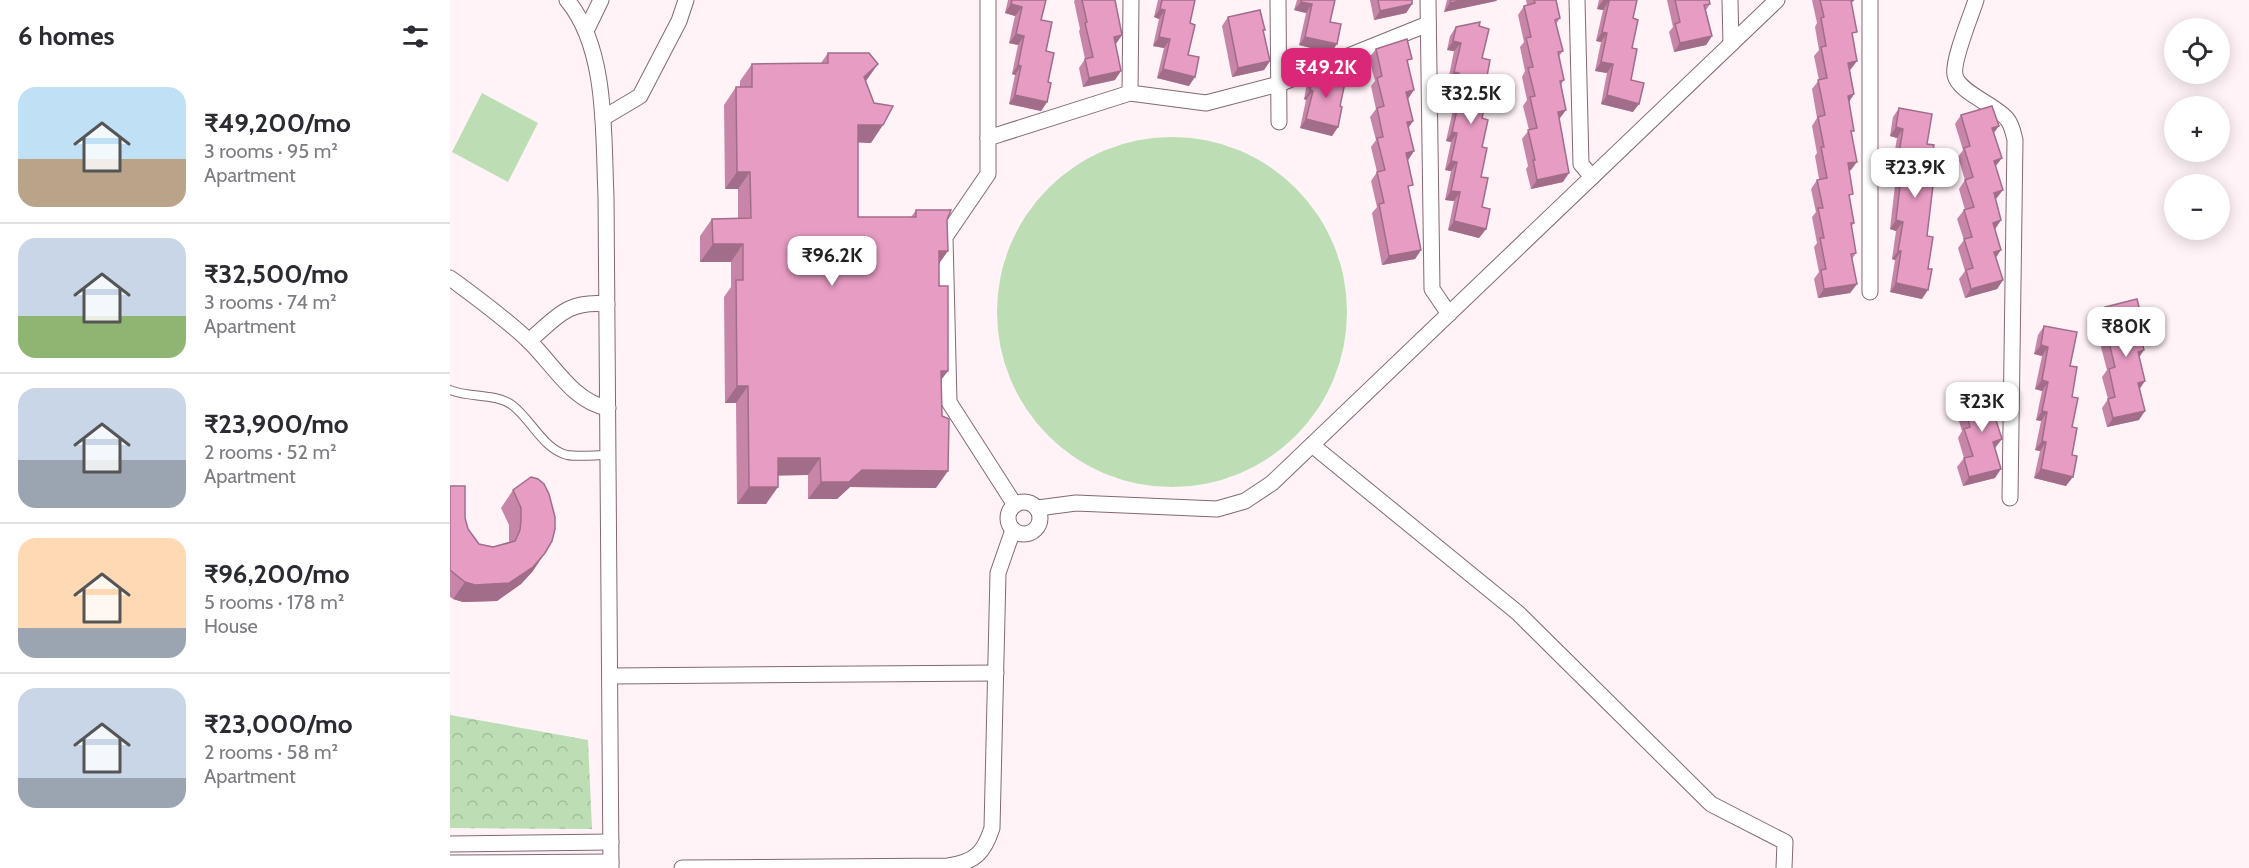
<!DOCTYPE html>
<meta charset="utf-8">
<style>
:root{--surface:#fff;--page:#f7f7f7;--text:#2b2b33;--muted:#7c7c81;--line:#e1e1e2;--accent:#db2777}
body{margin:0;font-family:Cabin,sans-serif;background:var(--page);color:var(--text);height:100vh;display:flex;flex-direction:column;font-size:22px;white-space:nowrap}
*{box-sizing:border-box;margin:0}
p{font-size:20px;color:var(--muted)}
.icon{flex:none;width:33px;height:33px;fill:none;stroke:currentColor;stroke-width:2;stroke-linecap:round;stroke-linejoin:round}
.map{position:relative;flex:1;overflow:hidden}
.sheet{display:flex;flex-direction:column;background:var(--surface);width:450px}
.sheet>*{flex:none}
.fabs{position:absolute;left:1714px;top:18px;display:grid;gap:12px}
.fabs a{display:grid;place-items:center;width:66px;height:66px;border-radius:50%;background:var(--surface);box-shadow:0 3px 15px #0003;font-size:30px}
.price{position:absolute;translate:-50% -51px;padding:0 14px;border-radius:12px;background:#fff;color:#222;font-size:20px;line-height:39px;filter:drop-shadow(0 2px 3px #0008)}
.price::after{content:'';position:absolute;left:50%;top:36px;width:18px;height:14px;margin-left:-9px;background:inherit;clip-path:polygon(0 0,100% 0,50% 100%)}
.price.selected{background:var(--accent);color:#fff}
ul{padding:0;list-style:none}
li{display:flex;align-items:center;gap:18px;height:150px;padding:0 18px}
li+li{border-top:2px solid var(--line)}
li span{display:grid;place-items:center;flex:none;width:168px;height:120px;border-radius:18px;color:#555}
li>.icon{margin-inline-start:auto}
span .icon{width:72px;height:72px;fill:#fffc;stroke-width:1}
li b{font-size:26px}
h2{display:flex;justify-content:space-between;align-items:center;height:72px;padding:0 18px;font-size:26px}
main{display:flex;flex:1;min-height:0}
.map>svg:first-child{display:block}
.park{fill:url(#park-crowns)}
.pitch{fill:#bddeb5}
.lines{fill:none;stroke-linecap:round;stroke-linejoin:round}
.service-casing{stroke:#836875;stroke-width:10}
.minor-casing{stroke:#836875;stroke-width:17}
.service{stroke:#fff;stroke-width:8}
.minor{stroke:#fff;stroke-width:15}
.wall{fill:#c786a8}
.shaded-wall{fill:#a26d88}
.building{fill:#e79cc3;stroke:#a26d88;stroke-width:1.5}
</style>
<main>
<section class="sheet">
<h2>6 homes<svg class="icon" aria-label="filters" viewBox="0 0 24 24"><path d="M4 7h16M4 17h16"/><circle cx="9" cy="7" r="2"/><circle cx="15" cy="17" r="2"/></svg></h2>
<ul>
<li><span style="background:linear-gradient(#bfe0f5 60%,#b9a48a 0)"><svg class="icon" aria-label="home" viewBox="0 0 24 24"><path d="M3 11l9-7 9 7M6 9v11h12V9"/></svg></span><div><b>₹49,200/mo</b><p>3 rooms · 95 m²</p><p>Apartment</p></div></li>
<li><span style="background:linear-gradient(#c9d6e8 65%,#8fb573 0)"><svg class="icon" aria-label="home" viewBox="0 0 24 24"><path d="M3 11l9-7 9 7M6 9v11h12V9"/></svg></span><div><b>₹32,500/mo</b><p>3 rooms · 74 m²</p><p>Apartment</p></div></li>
<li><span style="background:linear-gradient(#c9d6e8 60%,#9aa5b1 0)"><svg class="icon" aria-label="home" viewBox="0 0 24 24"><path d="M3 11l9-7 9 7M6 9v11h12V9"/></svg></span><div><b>₹23,900/mo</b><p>2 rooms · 52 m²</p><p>Apartment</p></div></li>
<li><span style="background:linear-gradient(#ffd9b3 75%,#9aa5b1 0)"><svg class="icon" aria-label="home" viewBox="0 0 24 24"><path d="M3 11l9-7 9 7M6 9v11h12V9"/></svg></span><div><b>₹96,200/mo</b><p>5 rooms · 178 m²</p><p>House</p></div></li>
<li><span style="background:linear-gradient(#c9d6e8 75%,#9aa5b1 0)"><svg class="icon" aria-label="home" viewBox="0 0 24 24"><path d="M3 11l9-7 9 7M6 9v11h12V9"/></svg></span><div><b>₹23,000/mo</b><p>2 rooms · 58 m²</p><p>Apartment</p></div></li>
</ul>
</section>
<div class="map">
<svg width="1799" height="868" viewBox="0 0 1799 868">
<defs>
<pattern id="park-crowns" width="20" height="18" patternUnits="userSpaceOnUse" patternTransform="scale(1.5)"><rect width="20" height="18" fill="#bddeb5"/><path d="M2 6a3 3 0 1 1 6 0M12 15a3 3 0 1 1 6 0" fill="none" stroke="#a2bd9b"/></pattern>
</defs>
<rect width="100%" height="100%" fill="#fff3f8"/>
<polygon class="park" points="0,715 138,740 142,829 0,828"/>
<g class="pitch">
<polygon points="32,93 88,123 58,182 2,152"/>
<circle cx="722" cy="312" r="175"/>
</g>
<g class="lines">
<defs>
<path id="service" d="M 0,390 C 19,398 45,393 62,405 C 81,419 93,449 117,455 C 129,457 145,455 158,455"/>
<g id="minor">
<path d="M 117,0 C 158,49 153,135 156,196 L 161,868"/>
<polyline points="538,0 538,174 495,237 499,402 565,505"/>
<polyline points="828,0 829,122"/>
<polyline points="978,0 982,289 999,314"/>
<polyline points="1127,0 1131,164 1142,177"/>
<polyline points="1280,0 1281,44"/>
<path d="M 1526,0 C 1521,16 1502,61 1505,75 C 1508,92 1546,105 1557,119 C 1562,125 1563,132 1565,140 L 1560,498"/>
<polyline points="136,31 151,0"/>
<polyline points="680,93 681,0"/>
<polyline points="153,118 190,96 229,21 236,0"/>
<polyline points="538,138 680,93 756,103 829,84 978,24"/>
<path d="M 0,278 C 27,298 55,318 79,341 C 104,365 123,402 158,408"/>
<polyline points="1420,292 1420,0"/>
<path d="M 79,341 C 107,317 117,300 157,304"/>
<polyline points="862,445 1068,613 1261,804 1335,842 1334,868"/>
<circle cx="574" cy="518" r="16"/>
<polyline points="588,508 626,503 767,509 795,501 822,483 1327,0"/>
<polyline points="160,676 546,673"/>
<polyline points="0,844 161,842"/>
<polyline points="0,863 161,862"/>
<path d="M 232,868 L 498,866 C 525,862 534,853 542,828 L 548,573 L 563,530"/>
</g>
</defs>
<use href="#service" class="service-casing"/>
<use href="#minor" class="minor-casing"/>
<use href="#service" class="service"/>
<use href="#minor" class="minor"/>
</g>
<g class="wall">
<polygon points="558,0 596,0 591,20 596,51 598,82 597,102 591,111 559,104 565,75 562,74 568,45 559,43 565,16 555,13"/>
<polygon points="625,0 665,0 665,80 633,87 629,68 635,59 629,31 630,29 624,1"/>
<polygon points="708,0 745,0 740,23 738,55 739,86 707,78 714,48 703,46 709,19 704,17"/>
<polygon points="847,0 885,0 880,22 881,53 849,45 856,13 844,10"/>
<polygon points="920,0 962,0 962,4 956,13 924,20"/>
<polygon points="997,0 1047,0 1046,1 994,12"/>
<polygon points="1076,0 1106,0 1110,18 1106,24 1113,51 1109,56 1114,80 1111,85 1116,110 1109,119 1113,182 1081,189 1076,169 1078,166 1072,139 1079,130 1073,106 1077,100 1072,77 1075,71 1070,47 1074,42 1068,15 1074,6 1077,5"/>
<polygon points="1149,0 1187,0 1183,18 1181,80 1183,112 1151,104 1157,73 1145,71 1151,42 1146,41 1153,10 1147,9"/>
<polygon points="1217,0 1259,0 1260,4 1256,10 1262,36 1256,45 1224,52 1219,32 1223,27"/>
<polygon points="1362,0 1404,0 1401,4 1402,38 1407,61 1400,70 1404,94 1399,102 1402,134 1401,170 1399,171 1400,199 1404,223 1401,227 1406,253 1402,259 1407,284 1400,293 1368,298 1364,279 1369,272 1364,247 1367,243 1362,217 1366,212 1361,189 1367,180 1369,179 1365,156 1367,153 1362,126 1367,118 1362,89 1369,80 1364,56 1369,50 1365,27 1367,23"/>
<polygon points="778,17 813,32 820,61 814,70 782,77 772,26"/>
<polygon points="1029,26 1035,87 1032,118 1031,177 1032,207 1036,229 1029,238 998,230 1004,201 995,200 1001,171 995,170 1001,142 996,141 1003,110 996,109 1002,82 998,81 1004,51 997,50 1000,36 1006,27"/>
<polygon points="926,49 958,64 958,99 963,121 958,128 964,151 958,160 959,191 971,250 965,259 932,265 922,213 927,207 921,181 927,172 921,147 926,140 920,117 926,109 921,86 925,81 919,58"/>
<polygon points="378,53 416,81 421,143 408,142 408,217 461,217 466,210 497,220 489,264 491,380 486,488 400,487 387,499 358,499 358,475 328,475 316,504 287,504 286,403 275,403 274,297 281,287 281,262 250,262 250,236 262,219 288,218 288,189 275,189 274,105 286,87 290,87 290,81 302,64 371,63"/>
<polygon points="863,74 890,106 888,127 882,136 850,128 856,100 854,99 857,83"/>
<polygon points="1449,108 1477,144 1478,176 1477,236 1472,299 1440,292 1445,260 1442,259 1446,231 1440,229 1447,168 1442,167 1447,138 1440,136 1443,117"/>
<polygon points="1511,115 1549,126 1544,133 1546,167 1546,199 1545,199 1551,220 1545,229 1546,257 1553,280 1547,289 1515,298 1509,279 1515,271 1508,248 1514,240 1507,219 1514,210 1515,210 1509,189 1515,180 1508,157 1513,150 1505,124"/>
<polygon points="1655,307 1692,319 1688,324 1694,350 1689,357 1689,420 1657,427 1652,408 1658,399 1652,377 1657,370 1651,347 1655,341 1649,316"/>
<polygon points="1594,326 1620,366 1622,427 1616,486 1584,478 1590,451 1585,450 1591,421 1586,420 1592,391 1585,389 1592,356 1584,354 1588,335"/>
<polygon points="1512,399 1545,416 1545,478 1513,486 1507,467 1514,458 1508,438 1512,431 1505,408"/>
<polygon points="81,477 83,571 71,584 47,601 13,602 3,599 0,597 0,486 15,518 18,529 29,544 43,547 59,542 59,525 51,508 63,490"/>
</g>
<g class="shaded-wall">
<polygon points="1015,0 1047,0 1046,1 994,12 1000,3"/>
<polygon points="1153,0 1159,1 1153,10 1147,9"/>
<polygon points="851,2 862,4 856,13 844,10"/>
<polygon points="561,4 572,7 565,16 555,13"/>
<polygon points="962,4 956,13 924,20 930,11"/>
<polygon points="710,9 715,10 709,19 704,17"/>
<polygon points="1152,32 1157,33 1151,42 1146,41"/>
<polygon points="566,34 574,36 568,45 559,43"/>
<polygon points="672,35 666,44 664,37"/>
<polygon points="1262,36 1256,45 1224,52 1230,43"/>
<polygon points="709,37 720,39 714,48 703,46"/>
<polygon points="855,37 887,44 881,53 849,45"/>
<polygon points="1003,41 1011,43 1004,51 997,50"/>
<polygon points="820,61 814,70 782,77 788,68"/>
<polygon points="1407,61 1400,70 1392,72 1398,63"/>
<polygon points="1151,62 1163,64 1157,73 1145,71"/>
<polygon points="428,64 416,81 414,77"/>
<polygon points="568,65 571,66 565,75 562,74"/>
<polygon points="713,69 745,77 739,86 707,78"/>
<polygon points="671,71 665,80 633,87 639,78"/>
<polygon points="1004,72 1009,73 1002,82 998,81"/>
<polygon points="860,90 863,91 856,100 854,99"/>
<polygon points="964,90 958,99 956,92"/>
<polygon points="1404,94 1398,103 1398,96"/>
<polygon points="565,95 597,102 591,111 559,104"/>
<polygon points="1157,95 1189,104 1183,112 1151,104"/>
<polygon points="1002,100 1009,101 1003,110 996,109"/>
<polygon points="1116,110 1110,118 1101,121 1108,112"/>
<polygon points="856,119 888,127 882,136 850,128"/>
<polygon points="963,121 957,130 957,122"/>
<polygon points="408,125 433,125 421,143 396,142"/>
<polygon points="1549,126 1542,134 1542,128"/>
<polygon points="1446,127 1453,129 1447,138 1440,136"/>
<polygon points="1002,132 1007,133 1001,142 996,141"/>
<polygon points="964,151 958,160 956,153"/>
<polygon points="1552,158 1545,167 1544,161"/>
<polygon points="1448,159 1453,160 1447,168 1442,167"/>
<polygon points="1001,161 1007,162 1001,171 995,170"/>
<polygon points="1407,162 1401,170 1392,172 1398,163"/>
<polygon points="287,172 300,172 288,189 275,189"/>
<polygon points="1119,173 1113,182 1081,189 1087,180"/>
<polygon points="1553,190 1546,199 1537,202 1544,193"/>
<polygon points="1001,191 1010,192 1004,201 995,200"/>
<polygon points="1446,220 1453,222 1446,231 1440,229"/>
<polygon points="1551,220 1545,229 1543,223"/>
<polygon points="1004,221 1036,229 1029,238 998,230"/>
<polygon points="263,244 293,244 281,262 250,262"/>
<polygon points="971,250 965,259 932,265 939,256"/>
<polygon points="1551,250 1545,259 1544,252"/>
<polygon points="489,251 498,251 486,268"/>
<polygon points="1448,251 1451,251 1445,260 1442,259"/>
<polygon points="1553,280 1547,289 1515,298 1521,289"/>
<polygon points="1446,283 1478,290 1472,299 1440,292"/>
<polygon points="1407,284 1400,293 1368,298 1374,289"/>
<polygon points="1591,345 1598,347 1592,356 1584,354"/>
<polygon points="1694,350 1688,359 1688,352"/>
<polygon points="491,371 498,371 485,388"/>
<polygon points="1592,380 1598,382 1592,391 1585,389"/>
<polygon points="1695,381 1689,390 1688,383"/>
<polygon points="287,386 298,386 286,403 275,403"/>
<polygon points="1592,411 1597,412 1591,421 1586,420"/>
<polygon points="1695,411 1689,420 1657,427 1663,418"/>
<polygon points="1552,439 1545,448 1537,451 1543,442"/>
<polygon points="1592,441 1596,442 1590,451 1585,450"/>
<polygon points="328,458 370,458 358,475 315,476"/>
<polygon points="1551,469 1545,478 1513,486 1519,477"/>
<polygon points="1591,469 1623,477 1616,486 1584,478"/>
<polygon points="412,470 498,471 486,488 400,487 387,499 358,499 371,482"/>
<polygon points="299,487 328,487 316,504 287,504"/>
<polygon points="95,553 83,571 71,584 47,601 13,602 3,599 15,582"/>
</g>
<g class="building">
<polygon points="562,0 596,0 591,20 602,22 596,51 604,53 598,82 601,83 597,102 565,95 571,66 568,65 574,36 566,34 572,7 561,4"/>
<polygon points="632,0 665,0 672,35 664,37 671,71 639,78 635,59 643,57 635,23 637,22"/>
<polygon points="712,0 745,0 740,23 745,25 738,55 749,57 745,77 713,69 720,39 709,37 715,10 710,9"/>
<polygon points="851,0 885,0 880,22 891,24 887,44 855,37 862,4 851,2"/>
<polygon points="928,0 962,0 962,4 930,11"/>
<polygon points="1001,0 1015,0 1000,3"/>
<polygon points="1084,0 1106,0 1110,18 1105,20 1113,51 1108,52 1114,80 1110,81 1116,110 1108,112 1119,173 1087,180 1083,160 1085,160 1078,130 1087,128 1080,97 1085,96 1078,68 1083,67 1076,38 1081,37 1074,6 1085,3"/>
<polygon points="1155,0 1187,0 1183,18 1188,20 1182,48 1187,49 1181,80 1194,83 1189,104 1157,95 1163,64 1151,62 1157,33 1152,32 1159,1"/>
<polygon points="1225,0 1259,0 1260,4 1254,5 1262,36 1230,43 1225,24 1230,22"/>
<polygon points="1370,0 1404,0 1401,1 1407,32 1402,33 1407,61 1398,63 1404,94 1398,96 1404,131 1401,131 1407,162 1398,163 1403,194 1399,195 1404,223 1401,223 1406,253 1401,254 1407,284 1374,289 1371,270 1376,269 1370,238 1374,238 1368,208 1373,208 1367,180 1377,178 1371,147 1374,147 1368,117 1375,115 1368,80 1377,78 1371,47 1376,46 1371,18 1374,17"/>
<polygon points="810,10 815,30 813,30 820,61 788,68 778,17"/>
<polygon points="1030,22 1029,26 1039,29 1032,58 1040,60 1035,87 1039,87 1032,118 1038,120 1032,147 1037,148 1031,177 1038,178 1032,207 1040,209 1036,229 1004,221 1010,192 1001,191 1007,162 1001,161 1007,133 1002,132 1009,101 1002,100 1009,73 1004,72 1011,43 1003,41 1006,27"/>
<polygon points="957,39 962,59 957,60 964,90 956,92 963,121 957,122 964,151 956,153 963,185 958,186 971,250 939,256 929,204 934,203 927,172 935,170 927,138 933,137 927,108 934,106 927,78 932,76 926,49"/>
<polygon points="378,53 419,53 428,64 414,77 424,103 443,106 433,125 408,125 408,217 466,217 466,210 501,210 497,220 498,251 489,251 489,286 498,286 498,371 491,371 492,416 499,419 498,471 412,470 399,482 371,482 370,458 328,458 328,487 299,487 298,386 287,386 286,280 293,280 293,244 263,244 262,219 301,218 300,172 287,172 286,87 302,87 302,64 378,63"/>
<polygon points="869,72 896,78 890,106 892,107 888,127 856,119 863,91 860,90 863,74"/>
<polygon points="1542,106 1549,126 1542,128 1552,158 1544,161 1553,190 1544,193 1551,220 1543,223 1551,250 1544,252 1553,280 1521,289 1516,270 1523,268 1514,239 1522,237 1514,210 1524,207 1515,180 1523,177 1514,148 1520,146 1511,115"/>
<polygon points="1449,108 1482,114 1477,144 1484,145 1478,176 1484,177 1477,236 1483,237 1478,269 1482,269 1478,290 1446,283 1451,251 1448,251 1453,222 1446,220 1453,160 1448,159 1453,129 1446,127"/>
<polygon points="1687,299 1692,319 1687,320 1694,350 1688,352 1695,381 1688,383 1695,411 1663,418 1658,399 1665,397 1659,369 1665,367 1658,338 1663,337 1655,307"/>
<polygon points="1594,326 1627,332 1620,366 1627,367 1622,397 1628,398 1622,427 1627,428 1622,455 1627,456 1623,477 1591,469 1596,442 1592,441 1597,412 1592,411 1598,382 1592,380 1598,347 1591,345"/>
<polygon points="1543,390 1549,410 1543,411 1552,439 1543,442 1551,469 1519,477 1514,458 1523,456 1514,429 1520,427 1512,399"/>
<polygon points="81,477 88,479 94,484 99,494 105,517 105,529 102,541 95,553 83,567 59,583 25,585 15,582 0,570 0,486 15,486 15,518 18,529 29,544 43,547 65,541 70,530 71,520 71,508 63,490"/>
</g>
</svg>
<div class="fabs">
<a><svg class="icon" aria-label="locate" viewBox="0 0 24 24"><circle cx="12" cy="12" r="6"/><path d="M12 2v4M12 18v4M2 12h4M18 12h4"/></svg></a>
<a>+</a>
<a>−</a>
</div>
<b class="price selected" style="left:876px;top:99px">₹49.2K</b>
<b class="price" style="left:1021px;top:125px">₹32.5K</b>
<b class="price" style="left:1465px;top:199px">₹23.9K</b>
<b class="price" style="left:382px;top:287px">₹96.2K</b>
<b class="price" style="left:1676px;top:358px">₹80K</b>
<b class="price" style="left:1532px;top:433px">₹23K</b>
</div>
</main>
